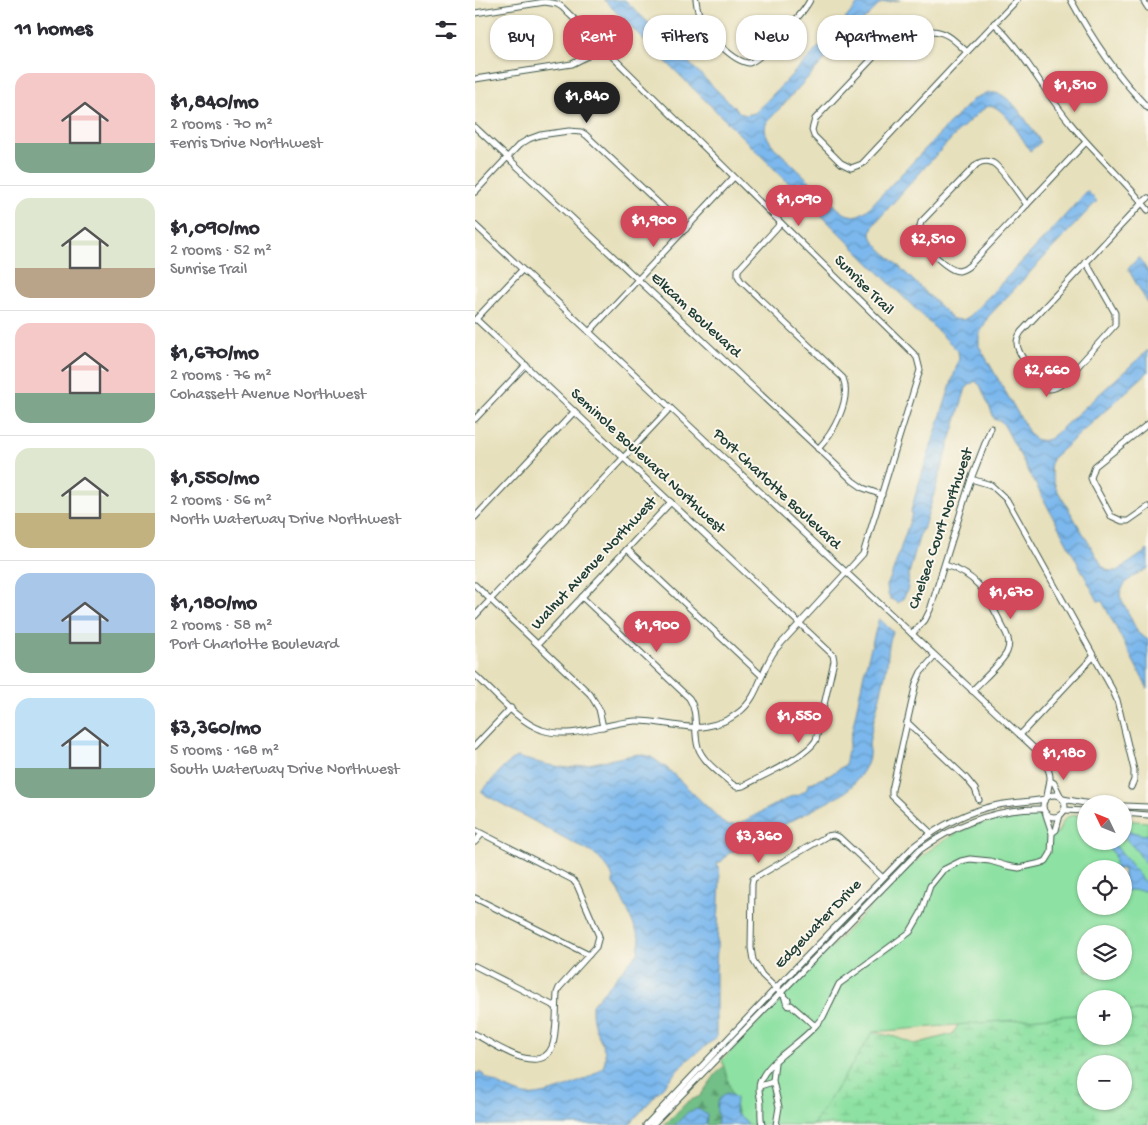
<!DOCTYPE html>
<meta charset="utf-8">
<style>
:root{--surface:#fff;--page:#f2f2f3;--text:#2b2b33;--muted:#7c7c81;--line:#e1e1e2;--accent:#d1495b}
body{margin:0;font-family:"Gochi Hand",sans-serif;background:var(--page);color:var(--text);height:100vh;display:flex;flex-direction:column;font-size:19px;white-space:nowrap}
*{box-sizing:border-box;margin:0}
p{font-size:16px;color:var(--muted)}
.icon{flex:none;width:28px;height:28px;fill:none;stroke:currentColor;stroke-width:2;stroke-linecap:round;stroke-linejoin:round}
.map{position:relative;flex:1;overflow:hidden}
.drawer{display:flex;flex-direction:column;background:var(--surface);width:475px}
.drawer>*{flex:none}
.hud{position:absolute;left:15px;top:15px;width:475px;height:45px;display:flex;gap:10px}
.needle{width:32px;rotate:313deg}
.tools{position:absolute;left:602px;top:795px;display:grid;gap:10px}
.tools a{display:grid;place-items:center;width:55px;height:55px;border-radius:50%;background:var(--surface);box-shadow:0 1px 4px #0004;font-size:25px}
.price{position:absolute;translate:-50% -42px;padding:0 11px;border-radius:18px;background:var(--accent);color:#fff;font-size:16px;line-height:32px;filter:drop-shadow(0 1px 2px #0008)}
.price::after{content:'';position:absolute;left:50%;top:30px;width:15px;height:11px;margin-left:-8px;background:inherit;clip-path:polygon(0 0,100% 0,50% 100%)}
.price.on{background:#222;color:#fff}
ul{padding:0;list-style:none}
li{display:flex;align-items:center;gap:15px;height:125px;padding:0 15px}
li+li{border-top:1px solid var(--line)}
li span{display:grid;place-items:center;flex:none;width:140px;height:100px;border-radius:15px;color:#555}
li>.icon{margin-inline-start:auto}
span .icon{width:60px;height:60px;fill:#fffc;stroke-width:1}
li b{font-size:21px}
h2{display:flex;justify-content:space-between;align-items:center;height:60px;padding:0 15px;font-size:21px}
.chip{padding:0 18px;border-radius:20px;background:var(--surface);box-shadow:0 1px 4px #0004;font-size:18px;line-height:45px}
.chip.on{background:var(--accent);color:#fff}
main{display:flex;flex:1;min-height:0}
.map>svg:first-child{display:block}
.forest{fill:url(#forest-firs);stroke:#487e5e}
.wetland{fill:url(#wetland-marsh);stroke:#568f6b;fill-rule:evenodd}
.green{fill:#8de1a2;stroke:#568f6b;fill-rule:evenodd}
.water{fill:url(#water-waves);stroke:#4d7a90}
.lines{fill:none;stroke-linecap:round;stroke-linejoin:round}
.minor-casing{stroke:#3d5548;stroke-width:7}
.minor{stroke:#fff;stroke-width:5}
.labels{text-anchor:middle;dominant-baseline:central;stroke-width:4;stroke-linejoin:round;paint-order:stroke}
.street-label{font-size:16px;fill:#1f3d34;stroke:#fbf7ec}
</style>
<main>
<section class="drawer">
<h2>11 homes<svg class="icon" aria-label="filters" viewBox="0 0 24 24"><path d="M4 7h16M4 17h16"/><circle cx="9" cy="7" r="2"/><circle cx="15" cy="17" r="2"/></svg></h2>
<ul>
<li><span style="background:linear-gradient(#f6c9c9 70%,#7fa58c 0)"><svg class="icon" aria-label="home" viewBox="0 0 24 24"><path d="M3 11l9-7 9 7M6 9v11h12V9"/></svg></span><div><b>$1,840/mo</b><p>2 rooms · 70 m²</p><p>Ferris Drive Northwest</p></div></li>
<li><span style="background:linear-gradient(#dfe7d0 70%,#b9a48a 0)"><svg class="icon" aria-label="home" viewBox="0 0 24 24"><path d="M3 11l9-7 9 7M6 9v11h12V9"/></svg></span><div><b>$1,090/mo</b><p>2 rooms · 52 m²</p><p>Sunrise Trail</p></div></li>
<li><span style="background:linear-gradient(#f6c9c9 70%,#7fa58c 0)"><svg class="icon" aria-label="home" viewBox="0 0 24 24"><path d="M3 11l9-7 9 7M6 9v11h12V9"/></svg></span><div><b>$1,670/mo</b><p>2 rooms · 76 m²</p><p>Cohassett Avenue Northwest</p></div></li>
<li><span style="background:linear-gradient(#dfe7d0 65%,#c2b280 0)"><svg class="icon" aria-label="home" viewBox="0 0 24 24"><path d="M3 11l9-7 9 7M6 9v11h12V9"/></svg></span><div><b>$1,550/mo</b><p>2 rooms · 56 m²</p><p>North Waterway Drive Northwest</p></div></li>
<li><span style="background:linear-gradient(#a9c7e8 60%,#7fa58c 0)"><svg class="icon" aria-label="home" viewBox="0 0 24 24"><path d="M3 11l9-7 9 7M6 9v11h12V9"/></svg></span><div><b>$1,180/mo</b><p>2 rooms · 58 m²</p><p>Port Charlotte Boulevard</p></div></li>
<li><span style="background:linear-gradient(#bfe0f5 70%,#7fa58c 0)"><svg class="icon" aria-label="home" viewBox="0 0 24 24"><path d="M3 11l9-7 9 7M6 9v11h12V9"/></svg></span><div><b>$3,360/mo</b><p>5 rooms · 168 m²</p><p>South Waterway Drive Northwest</p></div></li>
</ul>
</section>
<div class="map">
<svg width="673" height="1125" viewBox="0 0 673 1125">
<defs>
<pattern id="forest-firs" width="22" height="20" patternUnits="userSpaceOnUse" patternTransform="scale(1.25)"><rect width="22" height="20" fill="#72bf88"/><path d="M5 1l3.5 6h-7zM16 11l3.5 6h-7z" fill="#5d9c70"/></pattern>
<pattern id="wetland-marsh" width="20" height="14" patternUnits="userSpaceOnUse" patternTransform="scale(1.25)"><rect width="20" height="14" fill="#8de1a2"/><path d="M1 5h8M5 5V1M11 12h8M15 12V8" fill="none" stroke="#79c28c"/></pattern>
<pattern id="water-waves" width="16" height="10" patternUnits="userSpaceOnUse" patternTransform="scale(1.25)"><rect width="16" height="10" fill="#7bb8ed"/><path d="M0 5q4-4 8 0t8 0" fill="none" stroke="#6497c1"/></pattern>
</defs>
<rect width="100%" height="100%" fill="#fbf7ec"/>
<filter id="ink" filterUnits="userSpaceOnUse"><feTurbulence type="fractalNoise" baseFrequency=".02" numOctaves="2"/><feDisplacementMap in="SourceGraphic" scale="10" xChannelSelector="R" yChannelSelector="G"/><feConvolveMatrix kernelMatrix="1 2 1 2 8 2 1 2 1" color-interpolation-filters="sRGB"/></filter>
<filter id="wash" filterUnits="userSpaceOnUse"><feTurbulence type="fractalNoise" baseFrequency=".0096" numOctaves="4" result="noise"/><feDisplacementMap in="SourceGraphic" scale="20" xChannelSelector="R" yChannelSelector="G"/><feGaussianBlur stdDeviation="1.12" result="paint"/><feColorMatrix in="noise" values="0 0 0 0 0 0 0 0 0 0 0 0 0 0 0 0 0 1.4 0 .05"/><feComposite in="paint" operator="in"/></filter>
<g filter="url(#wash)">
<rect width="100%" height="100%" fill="#e7e0bc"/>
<polygon class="forest" points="263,1051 264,1116 260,1113 260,1102 242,1117 243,1121 242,1125 231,1125 230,1122 213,1113 200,1125 189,1125 212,1102 225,1096 241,1074"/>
<path class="wetland" d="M 611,971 L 673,979 L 673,1125 L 326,1125 L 390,1031 L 420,1037 L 440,1044 L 478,1034 L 497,1000 ZM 611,999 L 649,999 L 649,1036 L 611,1036 ZM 611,1064 L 649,1064 L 649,1101 L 611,1101 Z"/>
<path class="green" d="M 561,814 L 572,824 L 573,833 L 583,833 C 589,815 593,814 611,816 L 611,841 L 649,841 L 649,820 L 673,822 L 673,1010 L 649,1012 L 649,999 L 611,999 L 611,1014 L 398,1032 L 338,1125 L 266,1125 L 247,1060 L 429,872 C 471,833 503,818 561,814 ZM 611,869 L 649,869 L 649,906 L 611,906 ZM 611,934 L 649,934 L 649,971 L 611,971 Z"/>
<g class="water">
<path d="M 129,0 L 150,0 L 264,112 L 270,115 L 280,113 L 366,24 L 386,0 L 425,0 L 406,3 L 378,31 L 376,31 L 292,122 C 287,131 293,139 299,147 L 368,213 C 379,217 382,217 392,210 L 497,100 C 504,96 511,92 520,93 C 537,94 556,129 566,142 L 555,151 C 548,140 529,106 515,106 C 501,106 415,207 400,223 C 394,231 395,238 402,245 L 478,319 L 488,320 L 495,316 L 577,230 L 612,191 L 622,201 L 513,317 L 504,335 L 504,346 L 556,436 C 561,441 569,442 576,438 L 673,350 L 673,372 L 577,459 L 575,468 L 581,488 L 628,567 L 635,571 L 642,571 L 673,550 L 673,568 C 662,575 646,581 645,596 L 663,633 L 673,640 L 673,689 L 627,601 L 623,601 L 529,425 L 525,420 L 520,420 L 505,385 L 500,381 L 491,388 L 448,530 L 446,530 L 433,577 C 435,586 431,598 423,603 L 416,599 L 413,594 L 412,586 L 417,574 L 437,514 L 436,511 L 441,493 L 484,359 L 483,351 Z"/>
<polygon points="664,257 673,272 673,304 653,269"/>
<path d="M 404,618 L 418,632 C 412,646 414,655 411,670 C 407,693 399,715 395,738 C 393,747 396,755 392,764 C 386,776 378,786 368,794 L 253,854 L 246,862 L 243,862 L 242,865 L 244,866 L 245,879 L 241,971 L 241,1038 L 210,1062 L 154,1125 L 0,1125 L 0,1072 L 3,1074 L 4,1072 L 9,1075 L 8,1076 C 20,1082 38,1093 50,1095 C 66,1098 109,1082 122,1072 C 126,1070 130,1065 130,1060 C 132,1047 122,1036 119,1024 C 117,1018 117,1011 117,1005 L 163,952 L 165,939 L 142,887 L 138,884 C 140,873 128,863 121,855 L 7,793 L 7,791 L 28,768 L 41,757 L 73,765 L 94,768 L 158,755 L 164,754 L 176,757 L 192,768 L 251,825 L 263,824 L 319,795 L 322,796 L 332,789 L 333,784 L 355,775 L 370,765 L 389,673 Z"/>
<polygon points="649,830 669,835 673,834 673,868 662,851 650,838"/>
<path d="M 622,841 L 637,841 L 670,883 L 673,884 L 673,891 L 654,890 L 649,892 L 649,869 L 640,869 C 641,847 634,850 622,841 Z"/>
<path d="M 251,1093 L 255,1094 L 261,1098 L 260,1113 L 270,1120 L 273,1125 L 242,1125 C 246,1111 234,1106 251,1093 Z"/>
<polygon points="222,1109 225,1110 232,1115 231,1125 200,1125 213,1112"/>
</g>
</g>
<g filter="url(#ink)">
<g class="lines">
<defs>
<g id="minor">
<path d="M 221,0 C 222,8 224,16 227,23 C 234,36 259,62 274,63 C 286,60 329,13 335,0"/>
<path d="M 596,0 C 617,39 642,76 673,108"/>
<polyline points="668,0 673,8"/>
<path d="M 0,13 L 70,2 L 82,4 L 87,7 L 439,354 L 442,358 L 445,370 L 388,554 L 301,649 C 285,670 285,697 263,713 C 253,721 241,725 228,727 C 205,729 183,720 160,721 C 129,723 98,740 67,730 C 42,721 19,692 0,675"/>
<path d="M 519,23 C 550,53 569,92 596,124 C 620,154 650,180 673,210"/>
<path d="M 454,31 C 471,30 480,41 492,52 L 387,164 L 376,168 L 366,163 L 339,136 L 337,130 L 340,119 L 412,43 L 428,35 Z"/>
<polyline points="492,52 542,0"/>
<polyline points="0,79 97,64 113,56 125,44"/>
<polyline points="0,127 378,481 388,488 407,495"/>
<polyline points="0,192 44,145 54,139 65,135 94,131 106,132 111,135 211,229"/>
<path d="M 552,205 C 544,195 527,168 518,163 C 512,160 507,161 502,164 L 446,222 L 443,233 L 445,239 C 451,248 473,271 484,271 C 488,270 492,268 495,265 L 611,142"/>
<path d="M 306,223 L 263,270 L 263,276 L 266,281 L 368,378 C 377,400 358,433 343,449"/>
<path d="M 0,225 L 560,749 C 566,757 576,769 575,780 C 574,785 573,791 572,796"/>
<path d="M 611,262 L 640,313 L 640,325 L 587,384 C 568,398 560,379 552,365 C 548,358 542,351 542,343 C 542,339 544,335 546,332 L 667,203 L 673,198"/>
<path d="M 1,319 L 358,655 L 359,661 L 341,740 C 331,757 287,776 268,786 L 262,787 L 257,784 C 245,773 228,762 223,747 C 218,730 224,713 214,698 L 107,597"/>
<polyline points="0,320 47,270"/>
<polyline points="114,332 259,177"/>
<polyline points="0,419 51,365"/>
<polyline points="673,424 620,466 616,478 618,483 636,516 647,521 653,521 673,507"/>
<polyline points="496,479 516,485 532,500 637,689 642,700 659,770 659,780 656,787"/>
<polyline points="0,517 100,411"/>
<polyline points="152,549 287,676"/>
<path d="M 470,565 C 509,577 513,600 531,633 C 534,639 535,645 532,652 C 527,663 506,681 497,691"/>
<polyline points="0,585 115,694 124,709 128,727"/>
<polyline points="0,616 195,408"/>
<polyline points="437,634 450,620 455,610 496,479 516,428"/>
<polyline points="63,644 196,502"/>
<polyline points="432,722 491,778 500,789 504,800"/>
<polyline points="545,735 619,656"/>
<polyline points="0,746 36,708"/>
<polyline points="575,781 579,783 586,797"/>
<circle cx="579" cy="806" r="11"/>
<polyline points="588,799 615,804"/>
<polyline points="649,806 673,807"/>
<polyline points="589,810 611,811"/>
<polyline points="649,813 673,815"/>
<polyline points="571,815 577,833 581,830 585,815"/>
<path d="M 0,830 L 98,880 L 102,885 L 124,936 L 121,947 L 84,988 L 82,993 C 81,1007 82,1035 77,1047 C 65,1077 18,1044 0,1034"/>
<polyline points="456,833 417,796 417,790 441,683 446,672 460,656"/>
<polyline points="0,842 7,834"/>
<polyline points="0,898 114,955"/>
<polyline points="0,966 81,1007"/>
<polyline points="310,999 311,1002 314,1006 316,1005 340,1026 348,1017 364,984 435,932 446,913 455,886 468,870 486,861 495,859 515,861 532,866 544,868 566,863 571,861 576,853 577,833"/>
<polyline points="313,1000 287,975 278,960 276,948 277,884 278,879 352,836 358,835 364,837 407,877"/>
<polyline points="300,1063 298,1081 304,1107 301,1125"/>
<polyline points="285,1086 298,1082"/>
<path d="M 171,1125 L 300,989 L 439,846 C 463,827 492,811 523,805 C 539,802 554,802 570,799"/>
<path d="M 177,1125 L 445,850 C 481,824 523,808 568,809"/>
<path d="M 287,1125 C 285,1118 286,1112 286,1105 C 286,1097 282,1091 285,1082 C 293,1060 325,1044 340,1026"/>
</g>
</defs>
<use href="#minor" class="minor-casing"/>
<use href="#minor" class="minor"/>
</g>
</g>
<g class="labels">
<g class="street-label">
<text transform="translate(388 286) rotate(45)">Sunrise Trail</text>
<text transform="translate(220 316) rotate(43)">Elkcam Boulevard</text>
<text transform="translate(172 462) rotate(43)">Seminole Boulevard Northwest</text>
<text transform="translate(301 490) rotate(43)">Port Charlotte Boulevard</text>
<text transform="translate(467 529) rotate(-71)">Chelsea Court Northwest</text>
<text transform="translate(120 564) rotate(-47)">Walnut Avenue Northwest</text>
<text transform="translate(344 925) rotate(-46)">Edgewater Drive</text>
</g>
</g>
</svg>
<div class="tools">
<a><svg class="needle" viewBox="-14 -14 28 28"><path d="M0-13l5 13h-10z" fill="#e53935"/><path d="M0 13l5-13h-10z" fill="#7c7c81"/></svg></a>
<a><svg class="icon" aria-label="locate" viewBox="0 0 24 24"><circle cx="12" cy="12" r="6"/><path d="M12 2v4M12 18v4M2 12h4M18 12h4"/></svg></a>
<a><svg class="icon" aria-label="layers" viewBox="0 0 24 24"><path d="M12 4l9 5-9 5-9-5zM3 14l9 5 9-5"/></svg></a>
<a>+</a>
<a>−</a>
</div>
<b class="price" style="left:600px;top:113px">$1,510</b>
<b class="price on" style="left:112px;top:124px">$1,840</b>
<b class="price" style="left:324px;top:227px">$1,090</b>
<b class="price" style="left:179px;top:248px">$1,900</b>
<b class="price" style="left:458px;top:267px">$2,510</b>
<b class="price" style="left:572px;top:398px">$2,660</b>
<b class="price" style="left:536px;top:620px">$1,670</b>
<b class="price" style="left:182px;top:653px">$1,900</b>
<b class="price" style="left:324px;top:744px">$1,550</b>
<b class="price" style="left:589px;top:781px">$1,180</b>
<b class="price" style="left:284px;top:864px">$3,360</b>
<div class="hud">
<a class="chip">Buy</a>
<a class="chip on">Rent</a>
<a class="chip">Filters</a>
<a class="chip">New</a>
<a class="chip">Apartment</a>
</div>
</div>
</main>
